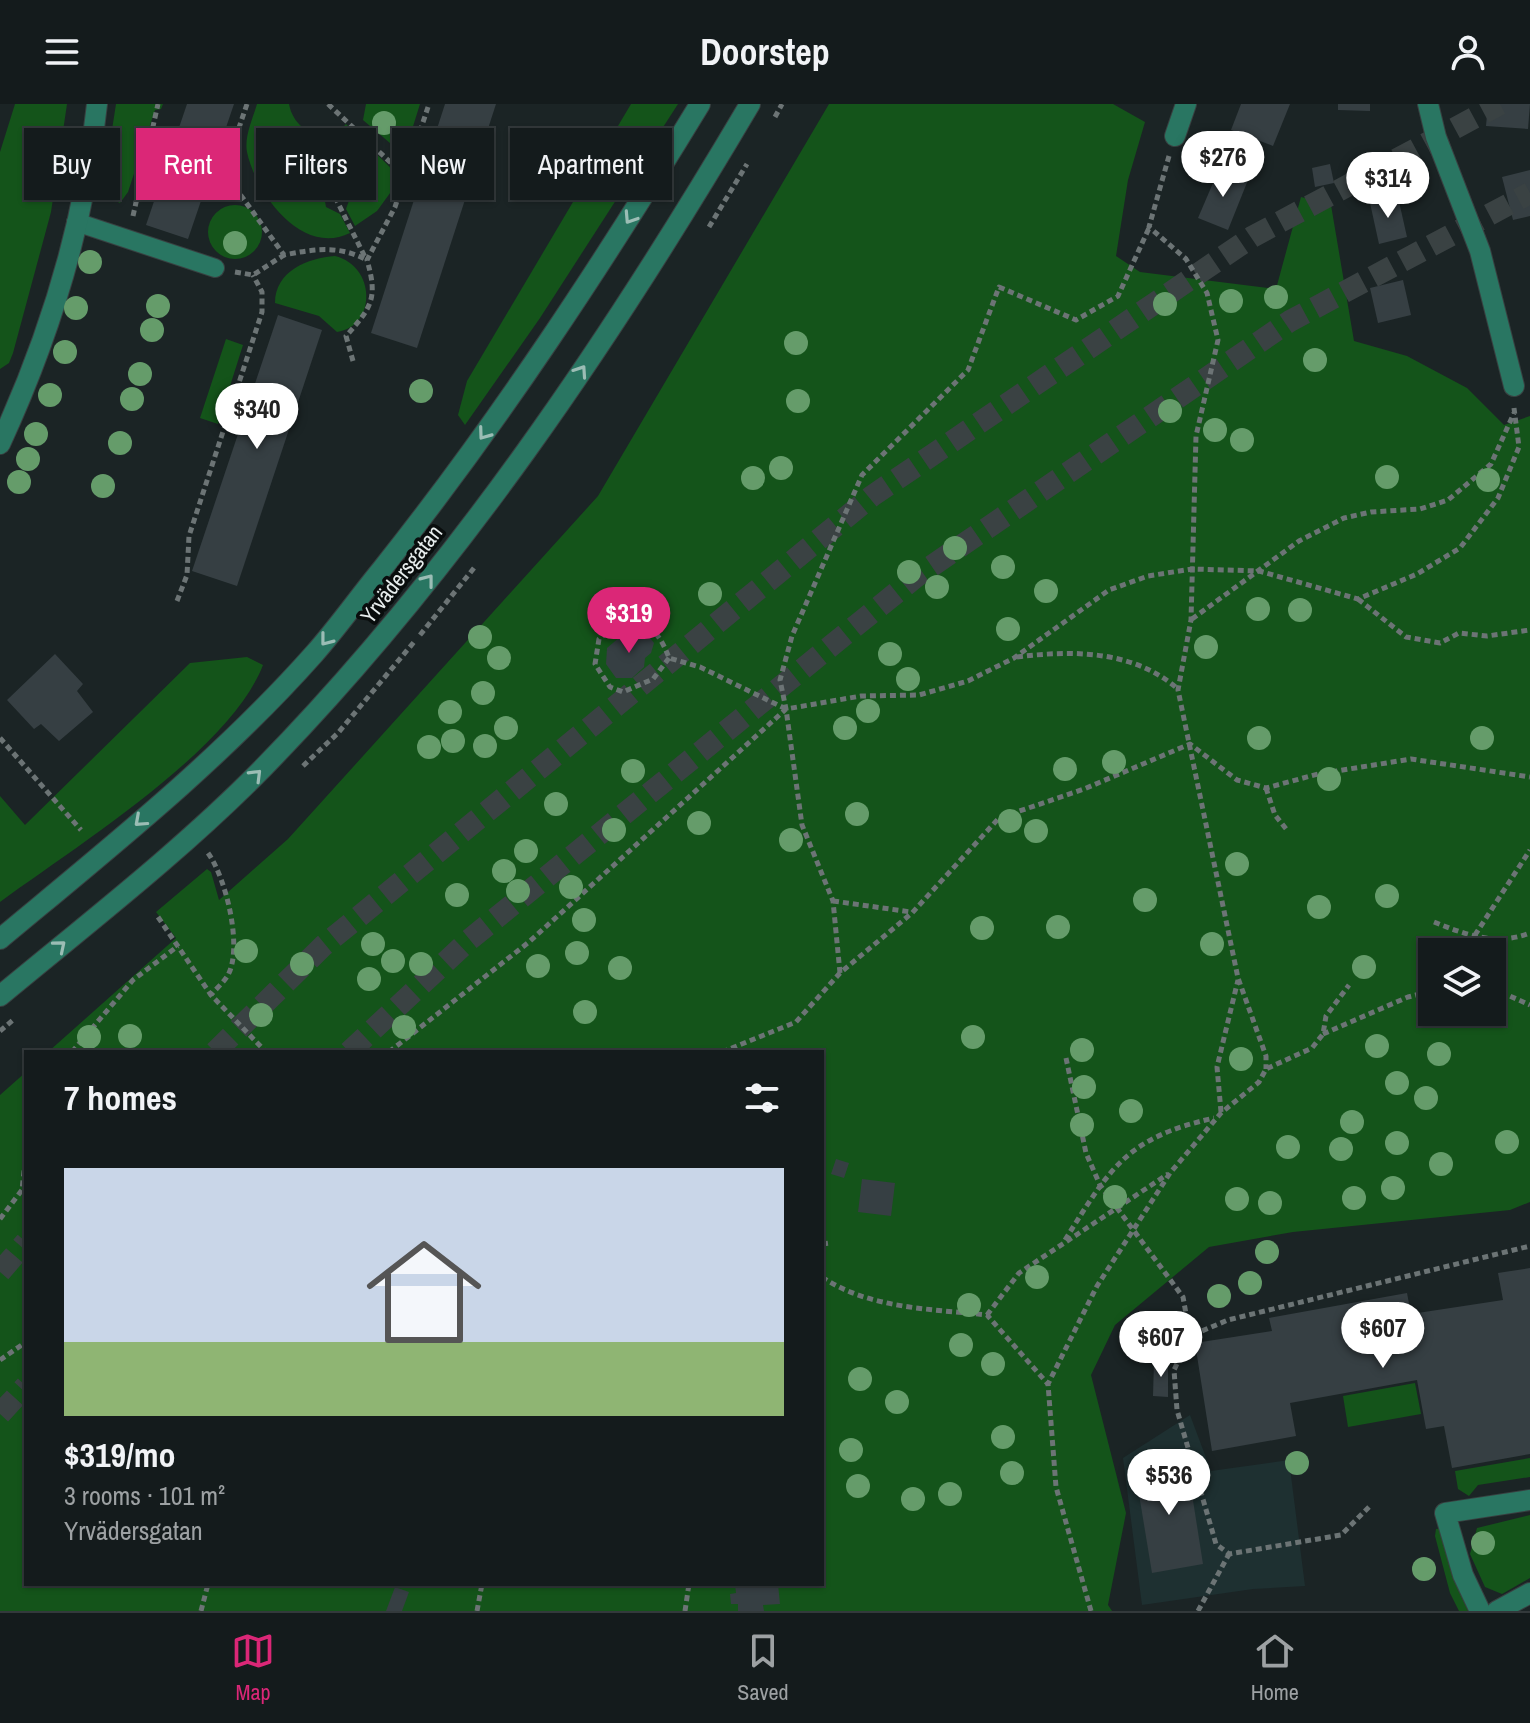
<!DOCTYPE html>
<meta charset="utf-8">
<style>
:root{--surface:#141b1c;--page:#212829;--text:#f1f3f6;--muted:#9da1a3;--line:#33393b;--accent:#db2777}
body{margin:0;font-family:"Archivo Narrow",sans-serif;background:var(--page);color:var(--text);height:100vh;display:flex;flex-direction:column;font-size:30px;white-space:nowrap}
*{box-sizing:border-box;margin:0}
p{font-size:26px;color:var(--muted)}
.icon{flex:none;width:44px;height:44px;fill:none;stroke:currentColor;stroke-width:2;stroke-linecap:round;stroke-linejoin:round}
.map{position:relative;flex:1;overflow:hidden}
.details{position:absolute;left:24px;top:946px;width:800px;height:536px;display:flex;flex-direction:column;background:var(--surface);border-radius:0px;box-shadow:0 2px 6px #0004,0 0 0 2px var(--line)}
.details>*{flex:none}
.top-card{position:absolute;left:24px;top:24px;width:800px;height:72px;display:flex;gap:16px}
.controls{position:absolute;left:1418px;top:834px;display:grid;gap:16px}
.controls a{display:grid;place-items:center;width:88px;height:88px;border-radius:0px;background:var(--surface);box-shadow:0 2px 6px #0004,0 0 0 2px var(--line);font-size:40px}
.price{position:absolute;translate:-50% -68px;padding:0 18px;border-radius:28px;background:#fff;color:#222;font-size:26px;line-height:52px;filter:drop-shadow(0 2px 4px #0008)}
.price::after{content:'';position:absolute;left:50%;top:48px;width:24px;height:18px;margin-left:-12px;background:inherit;clip-path:polygon(0 0,100% 0,50% 100%)}
.price.selected{background:var(--accent);color:#fff}
ul{padding:0;list-style:none}
li{display:grid;align-content:center;gap:16px;height:424px;padding:0 40px}
li+li{border-top:2px solid var(--line)}
li span{display:grid;place-items:center;height:248px;border-radius:0px;color:#555}
li>.icon{margin-inline-start:auto}
span .icon{width:144px;height:144px;fill:#fffc;stroke-width:1}
li b{font-size:34px}
h2{display:flex;justify-content:space-between;align-items:center;height:96px;padding:0 40px;font-size:34px}
.pill{padding:0 28px;border-radius:0px;background:var(--surface);box-shadow:0 2px 6px #0004,0 0 0 2px var(--line);font-size:28px;line-height:72px}
.pill.selected{background:var(--accent);color:#fff}
header{display:flex;justify-content:space-between;align-items:center;height:104px;padding:0 40px;background:var(--surface);font-size:36px;font-weight:700}
.tab-bar{display:flex;justify-content:space-around;align-items:center;height:112px;border-top:2px solid var(--line);background:var(--surface);font-size:22px;color:var(--muted)}
.tab-bar a{display:grid;justify-items:center;gap:4px}
.tab-bar .selected{color:var(--accent)}
.map>svg:first-child{display:block}
.built{fill:#1e3031}
.green{fill:#14541a;fill-rule:evenodd}
.building{fill:#363f43}
.lines{fill:none;stroke-linecap:round;stroke-linejoin:round}
.trunk-tunnel{stroke:#3a4243;stroke-width:22;stroke-dasharray:22 11;stroke-linecap:butt}
.service-casing{stroke:#384041;stroke-width:20}
.minor-casing{stroke:#384041;stroke-width:22}
.tertiary-casing{stroke:#384041;stroke-width:22}
.path{stroke:#6c7475;stroke-width:5;stroke-dasharray:6 4;stroke-linecap:butt}
.service{stroke:#297662;stroke-width:18}
.minor{stroke:#297662;stroke-width:20}
.tertiary{stroke:#297662;stroke-width:20}
.tree{fill:#659c6a}
.oneway{stroke:#9bbdb5}
.labels{text-anchor:middle;dominant-baseline:central;stroke-width:7;stroke-linejoin:round;paint-order:stroke}
.street-label{font-size:22px;fill:#e7eded;stroke:#090d0d}
</style>
<header><svg class="icon" aria-label="menu" viewBox="0 0 24 24"><path d="M4 6h16M4 12h16M4 18h16"/></svg>Doorstep<svg class="icon" aria-label="person" viewBox="0 0 24 24"><circle cx="12" cy="8" r="4"/><path d="M4 21q1-7 8-7t8 7"/></svg></header>
<div class="map">
<svg width="1530" height="1507" viewBox="0 0 1530 1507">
<rect width="100%" height="100%" fill="#1b2425"/>
<polygon class="built" points="1190,1311 1211,1367 1289,1356 1305,1482 1253,1485 1142,1501 1123,1354"/>
<g class="green">
<polygon points="15,0 67,0 51,108 13,249 9,259 0,265 0,48"/>
<polygon points="116,0 163,0 161,5 155,6 128,88 120,99 102,90"/>
<path d="M 257,0 L 289,0 C 293,22 313,35 335,31 L 346,20 L 401,74 L 377,107 L 355,122 L 346,105 L 351,91 L 337,80 L 323,86 L 326,103 L 340,110 L 350,129 C 302,153 256,90 247,48 C 244,33 253,14 257,0 Z"/>
<polygon points="366,0 420,0 404,51 363,16"/>
<polygon points="631,0 678,0 540,214 465,321 458,311 467,277"/>
<path d="M 829,0 L 1113,0 L 1145,18 L 1128,76 L 1116,152 L 1140,168 L 1276,185 L 1301,93 L 1331,101 L 1354,237 L 1407,252 L 1467,284 L 1504,321 L 1530,312 L 1530,1098 L 1510,1106 L 1293,1128 L 1209,1143 L 1115,1221 L 1091,1271 L 1126,1409 L 1108,1501 L 1112,1507 L 0,1507 L 0,991 L 26,968 L 26,1480 L 822,1480 L 822,948 L 48,948 L 176,834 L 156,808 L 207,765 L 211,768 L 219,796 L 288,735 L 598,392 ZM 1432,848 L 1492,848 L 1492,908 L 1432,908 Z"/>
<circle cx="235" cy="128" r="27"/>
<path d="M 335,152 C 376,162 377,222 337,228 L 319,212 L 275,199 C 275,167 308,154 335,152 Z"/>
<polygon points="226,235 243,241 218,320 200,314"/>
<path d="M 247,553 L 263,561 C 230,647 76,742 0,798 L 0,692 L 25,721 L 190,559 Z"/>
<polygon points="1415,1279 1421,1310 1348,1323 1343,1292"/>
<polygon points="1530,1354 1530,1373 1478,1381 1469,1392 1458,1385 1455,1367"/>
<polygon points="1530,1411 1530,1474 1502,1490 1485,1483 1470,1450 1477,1424"/>
<polygon points="1442,1424 1454,1473 1468,1507 1459,1507 1450,1489 1435,1432 1436,1425"/>
</g>
<g class="building">
<polygon points="187,0 234,0 188,135 146,121"/>
<polygon points="445,0 496,0 417,244 371,229"/>
<polygon points="1241,0 1290,0 1273,42 1231,26"/>
<polygon points="1338,0 1370,0 1370,7 1338,6"/>
<polygon points="1488,0 1530,0 1528,25 1486,22"/>
<polygon points="279,45 283,69 259,73 255,49"/>
<polygon points="1330,60 1334,79 1315,83 1312,64"/>
<polygon points="1219,65 1248,76 1228,126 1198,114"/>
<polygon points="1530,66 1530,112 1513,116 1502,73"/>
<polygon points="1398,93 1407,133 1379,140 1370,99"/>
<polygon points="1403,176 1411,211 1378,219 1370,184"/>
<polygon points="278,211 322,226 237,482 192,467"/>
<polygon points="636,529 647,530 654,539 651,549 645,554 644,563 632,574 616,574 606,560 607,544 620,533 629,534"/>
<polygon points="55,550 83,580 77,587 93,608 59,637 41,620 34,625 7,596"/>
<polygon points="836,1055 849,1059 844,1074 831,1070"/>
<polygon points="862,1075 895,1079 891,1112 858,1108"/>
<polygon points="1530,1164 1530,1350 1452,1364 1444,1322 1426,1325 1417,1276 1290,1299 1296,1332 1212,1347 1195,1239 1272,1227 1269,1214 1407,1189 1411,1210 1503,1196 1498,1169"/>
<polygon points="1154,1257 1168,1257 1168,1293 1153,1292"/>
<polygon points="1187,1358 1203,1460 1152,1469 1135,1366"/>
<polygon points="735,1480 778,1480 780,1500 763,1501 764,1507 738,1507 738,1500 731,1500 730,1490 736,1489"/>
<polygon points="395,1483 409,1488 402,1507 386,1507"/>
</g>
<g class="lines">
<g class="trunk-tunnel">
<polyline points="215,948 323,842 872,392 1252,133 1500,0"/>
<polyline points="349,948 469,836 917,472 1290,217 1530,89"/>
<polyline points="0,1168 26,1138"/>
<polyline points="0,1310 26,1282"/>
</g>
<defs>
<polyline id="service" points="76,118 215,164"/>
<g id="minor">
<polyline points="1428,0 1436,33 1480,147 1514,282"/>
<polyline points="1175,32 1186,0"/>
<path d="M 0,340 C 49,234 85,117 97,0"/>
<polyline points="1480,1507 1463,1471 1445,1409 1530,1396"/>
<polyline points="1497,1507 1530,1489"/>
</g>
<g id="tertiary">
<path d="M 0,835 C 108,745 220,656 314,550 C 338,523 359,493 382,465 C 499,318 602,161 700,0"/>
<path d="M 0,892 C 88,819 180,748 261,666 C 454,469 610,237 750,0"/>
</g>
</defs>
<use href="#service" class="service-casing"/>
<use href="#minor" class="minor-casing"/>
<use href="#tertiary" class="tertiary-casing"/>
<g class="path">
<path d="M 247,0 L 224,68 L 284,151 C 314,145 339,141 367,156"/>
<polyline points="328,0 405,72"/>
<polyline points="775,13 782,0"/>
<polyline points="1169,52 1149,123 1186,155 1207,189 1218,236 1196,332 1191,516 1178,586 1238,874 1266,952 1266,965"/>
<polyline points="335,93 366,155"/>
<polyline points="133,112 158,0"/>
<polyline points="709,123 747,60"/>
<polyline points="235,168 253,171 284,151"/>
<path d="M 353,257 L 346,232 C 372,203 378,194 367,156 L 395,103 L 429,0"/>
<polyline points="1358,495 1406,533 1440,539 1459,529 1487,532 1530,526"/>
<polyline points="177,497 187,471 189,432 262,208 262,188 253,171"/>
<polyline points="1192,515 1299,437 1344,414 1371,408 1420,405 1448,396 1491,360 1514,309"/>
<polyline points="420,531 474,464"/>
<path d="M 1017,553 C 1073,546 1133,546 1178,585"/>
<path d="M 669,554 L 653,575 L 623,588 L 610,583 L 595,560 L 599,535 C 632,508 655,515 669,554 L 700,563 L 786,605"/>
<polyline points="0,634 81,726"/>
<polyline points="303,662 338,629 414,538"/>
<polyline points="1266,684 1275,711 1287,726"/>
<path d="M 208,749 C 226,774 243,843 228,871 C 224,878 216,885 211,891"/>
<polyline points="833,797 911,808"/>
<polyline points="158,813 211,891 266,948"/>
<path d="M 1434,818 C 1466,831 1496,842 1530,829"/>
<polyline points="1464,848 1530,746"/>
<polyline points="840,869 833,797 802,721 786,605 780,576 792,532 862,371 968,266 999,183 1076,216 1118,192 1149,124"/>
<polyline points="1492,884 1530,901"/>
<polyline points="0,927 13,916"/>
<polyline points="1323,930 1408,893 1432,887"/>
<polyline points="72,948 133,876 178,842"/>
<polyline points="389,948 529,838 786,605 861,592 919,591 968,577 1014,554 1109,486 1148,472 1192,465 1259,467 1358,495 1417,470 1460,444 1498,394 1519,343 1514,304"/>
<polyline points="722,948 796,918 840,869 912,809 999,714 1084,685 1190,640 1237,676 1266,684 1318,670 1411,655 1530,673"/>
<polyline points="1066,954 1086,1049 1100,1081 1183,1193 1190,1232"/>
<polyline points="1221,1008 1217,963 1238,876"/>
<polyline points="0,1115 22,1086 26,1048"/>
<path d="M 1065,1136 C 1111,1063 1126,1034 1214,1014"/>
<polyline points="822,1140 830,1139"/>
<path d="M 822,1173 C 869,1205 932,1205 987,1211 L 1048,1280"/>
<polyline points="987,1211 1019,1169 1168,1070"/>
<polyline points="0,1256 26,1238"/>
<polyline points="1369,1403 1341,1431 1229,1450 1216,1440 1177,1306 1174,1266 1190,1232 1228,1216 1530,1142"/>
<polyline points="201,1507 208,1480"/>
<polyline points="477,1507 482,1480"/>
<polyline points="685,1507 689,1480"/>
<polyline points="1091,1507 1056,1383 1048,1280 1097,1182 1170,1069 1221,1009 1259,978 1266,965 1312,944 1323,930 1326,912 1349,881"/>
<polyline points="1198,1507 1229,1450"/>
</g>
<use href="#service" class="service"/>
<use href="#minor" class="minor"/>
<use href="#tertiary" class="tertiary"/>
</g>
<g class="tree">
<circle cx="384" cy="19" r="12"/>
<circle cx="363" cy="75" r="12"/>
<circle cx="235" cy="139" r="12"/>
<circle cx="90" cy="158" r="12"/>
<circle cx="1276" cy="193" r="12"/>
<circle cx="1231" cy="197" r="12"/>
<circle cx="1165" cy="200" r="12"/>
<circle cx="158" cy="202" r="12"/>
<circle cx="76" cy="204" r="12"/>
<circle cx="152" cy="226" r="12"/>
<circle cx="796" cy="239" r="12"/>
<circle cx="65" cy="248" r="12"/>
<circle cx="1315" cy="256" r="12"/>
<circle cx="140" cy="270" r="12"/>
<circle cx="421" cy="287" r="12"/>
<circle cx="50" cy="291" r="12"/>
<circle cx="132" cy="295" r="12"/>
<circle cx="798" cy="297" r="12"/>
<circle cx="1170" cy="307" r="12"/>
<circle cx="1215" cy="326" r="12"/>
<circle cx="36" cy="330" r="12"/>
<circle cx="1242" cy="336" r="12"/>
<circle cx="120" cy="339" r="12"/>
<circle cx="28" cy="355" r="12"/>
<circle cx="781" cy="364" r="12"/>
<circle cx="1387" cy="373" r="12"/>
<circle cx="753" cy="374" r="12"/>
<circle cx="1488" cy="376" r="12"/>
<circle cx="19" cy="378" r="12"/>
<circle cx="103" cy="382" r="12"/>
<circle cx="955" cy="444" r="12"/>
<circle cx="1003" cy="463" r="12"/>
<circle cx="909" cy="468" r="12"/>
<circle cx="937" cy="483" r="12"/>
<circle cx="1046" cy="487" r="12"/>
<circle cx="710" cy="490" r="12"/>
<circle cx="1258" cy="505" r="12"/>
<circle cx="1300" cy="506" r="12"/>
<circle cx="1008" cy="525" r="12"/>
<circle cx="480" cy="533" r="12"/>
<circle cx="1206" cy="543" r="12"/>
<circle cx="890" cy="550" r="12"/>
<circle cx="499" cy="554" r="12"/>
<circle cx="908" cy="575" r="12"/>
<circle cx="483" cy="589" r="12"/>
<circle cx="868" cy="607" r="12"/>
<circle cx="450" cy="608" r="12"/>
<circle cx="506" cy="624" r="12"/>
<circle cx="845" cy="624" r="12"/>
<circle cx="1259" cy="634" r="12"/>
<circle cx="1482" cy="634" r="12"/>
<circle cx="453" cy="637" r="12"/>
<circle cx="485" cy="642" r="12"/>
<circle cx="429" cy="643" r="12"/>
<circle cx="1114" cy="658" r="12"/>
<circle cx="1065" cy="665" r="12"/>
<circle cx="633" cy="667" r="12"/>
<circle cx="1329" cy="675" r="12"/>
<circle cx="556" cy="700" r="12"/>
<circle cx="857" cy="710" r="12"/>
<circle cx="1010" cy="717" r="12"/>
<circle cx="699" cy="719" r="12"/>
<circle cx="614" cy="726" r="12"/>
<circle cx="1036" cy="727" r="12"/>
<circle cx="791" cy="736" r="12"/>
<circle cx="526" cy="747" r="12"/>
<circle cx="1237" cy="760" r="12"/>
<circle cx="504" cy="767" r="12"/>
<circle cx="571" cy="783" r="12"/>
<circle cx="518" cy="787" r="12"/>
<circle cx="457" cy="791" r="12"/>
<circle cx="1387" cy="792" r="12"/>
<circle cx="1145" cy="796" r="12"/>
<circle cx="1319" cy="803" r="12"/>
<circle cx="584" cy="816" r="12"/>
<circle cx="1058" cy="823" r="12"/>
<circle cx="982" cy="824" r="12"/>
<circle cx="373" cy="840" r="12"/>
<circle cx="1212" cy="840" r="12"/>
<circle cx="246" cy="847" r="12"/>
<circle cx="577" cy="849" r="12"/>
<circle cx="393" cy="857" r="12"/>
<circle cx="302" cy="860" r="12"/>
<circle cx="421" cy="860" r="12"/>
<circle cx="538" cy="862" r="12"/>
<circle cx="1364" cy="863" r="12"/>
<circle cx="620" cy="864" r="12"/>
<circle cx="369" cy="875" r="12"/>
<circle cx="585" cy="908" r="12"/>
<circle cx="261" cy="911" r="12"/>
<circle cx="404" cy="923" r="12"/>
<circle cx="130" cy="932" r="12"/>
<circle cx="89" cy="933" r="12"/>
<circle cx="973" cy="933" r="12"/>
<circle cx="1377" cy="942" r="12"/>
<circle cx="1082" cy="946" r="12"/>
<circle cx="1439" cy="950" r="12"/>
<circle cx="1241" cy="955" r="12"/>
<circle cx="1397" cy="979" r="12"/>
<circle cx="1084" cy="983" r="12"/>
<circle cx="1426" cy="994" r="12"/>
<circle cx="1131" cy="1007" r="12"/>
<circle cx="1352" cy="1018" r="12"/>
<circle cx="1082" cy="1021" r="12"/>
<circle cx="1507" cy="1038" r="12"/>
<circle cx="1397" cy="1039" r="12"/>
<circle cx="1288" cy="1043" r="12"/>
<circle cx="1341" cy="1045" r="12"/>
<circle cx="1441" cy="1060" r="12"/>
<circle cx="1393" cy="1084" r="12"/>
<circle cx="1115" cy="1093" r="12"/>
<circle cx="1354" cy="1094" r="12"/>
<circle cx="1237" cy="1095" r="12"/>
<circle cx="1270" cy="1099" r="12"/>
<circle cx="1267" cy="1148" r="12"/>
<circle cx="1037" cy="1173" r="12"/>
<circle cx="1250" cy="1179" r="12"/>
<circle cx="1219" cy="1192" r="12"/>
<circle cx="969" cy="1201" r="12"/>
<circle cx="961" cy="1241" r="12"/>
<circle cx="993" cy="1260" r="12"/>
<circle cx="860" cy="1275" r="12"/>
<circle cx="897" cy="1298" r="12"/>
<circle cx="1003" cy="1333" r="12"/>
<circle cx="851" cy="1346" r="12"/>
<circle cx="1297" cy="1359" r="12"/>
<circle cx="1012" cy="1369" r="12"/>
<circle cx="858" cy="1382" r="12"/>
<circle cx="950" cy="1390" r="12"/>
<circle cx="913" cy="1395" r="12"/>
<circle cx="1483" cy="1439" r="12"/>
<circle cx="1424" cy="1465" r="12"/>
</g>
<defs><path id="oneway-chevron" d="M-2-3.5L2.5 0L-2 3.5" fill="none" stroke-width="1.6" stroke-linecap="round" stroke-linejoin="round" transform="scale(2)"/></defs>
<g class="oneway">
<use href="#oneway-chevron" transform="translate(630 114) rotate(123)"/>
<use href="#oneway-chevron" transform="translate(581 267) rotate(-56)"/>
<use href="#oneway-chevron" transform="translate(484 330) rotate(126)"/>
<use href="#oneway-chevron" transform="translate(428 476) rotate(-52)"/>
<use href="#oneway-chevron" transform="translate(326 536) rotate(128)"/>
<use href="#oneway-chevron" transform="translate(256 671) rotate(-45)"/>
<use href="#oneway-chevron" transform="translate(140 717) rotate(138)"/>
<use href="#oneway-chevron" transform="translate(60 842) rotate(-40)"/>
</g>
<g class="labels">
<g class="street-label">
<text transform="translate(401 470) rotate(-52)">Yrvädersgatan</text>
</g>
</g>
</svg>
<div class="controls">
<a><svg class="icon" aria-label="layers" viewBox="0 0 24 24"><path d="M12 4l9 5-9 5-9-5zM3 14l9 5 9-5"/></svg></a>
</div>
<b class="price" style="left:1223px;top:95px">$276</b>
<b class="price" style="left:1388px;top:116px">$314</b>
<b class="price" style="left:257px;top:347px">$340</b>
<b class="price selected" style="left:629px;top:551px">$319</b>
<b class="price" style="left:1383px;top:1266px">$607</b>
<b class="price" style="left:1161px;top:1275px">$607</b>
<b class="price" style="left:1169px;top:1413px">$536</b>
<div class="top-card">
<a class="pill">Buy</a>
<a class="pill selected">Rent</a>
<a class="pill">Filters</a>
<a class="pill">New</a>
<a class="pill">Apartment</a>
</div>
<section class="details">
<h2>7 homes<svg class="icon" aria-label="filters" viewBox="0 0 24 24"><path d="M4 7h16M4 17h16"/><circle cx="9" cy="7" r="2"/><circle cx="15" cy="17" r="2"/></svg></h2>
<ul>
<li><span style="background:linear-gradient(#c9d6e8 70%,#8fb573 0)"><svg class="icon" aria-label="home" viewBox="0 0 24 24"><path d="M3 11l9-7 9 7M6 9v11h12V9"/></svg></span><div><b>$319/mo</b><p>3 rooms · 101 m²</p><p>Yrvädersgatan</p></div></li>
</ul>
</section>
</div>
<nav class="tab-bar">
<a class="selected"><svg class="icon" aria-label="map" viewBox="0 0 24 24"><path d="M3 6l6-2 6 2 6-2v14l-6 2-6-2-6 2zM9 4v14M15 6v14"/></svg>Map</a>
<a><svg class="icon" aria-label="saved" viewBox="0 0 24 24"><path d="M7 4h10v16l-5-4-5 4z"/></svg>Saved</a>
<a><svg class="icon" aria-label="home" viewBox="0 0 24 24"><path d="M3 11l9-7 9 7M6 9v11h12V9"/></svg>Home</a>
</nav>
